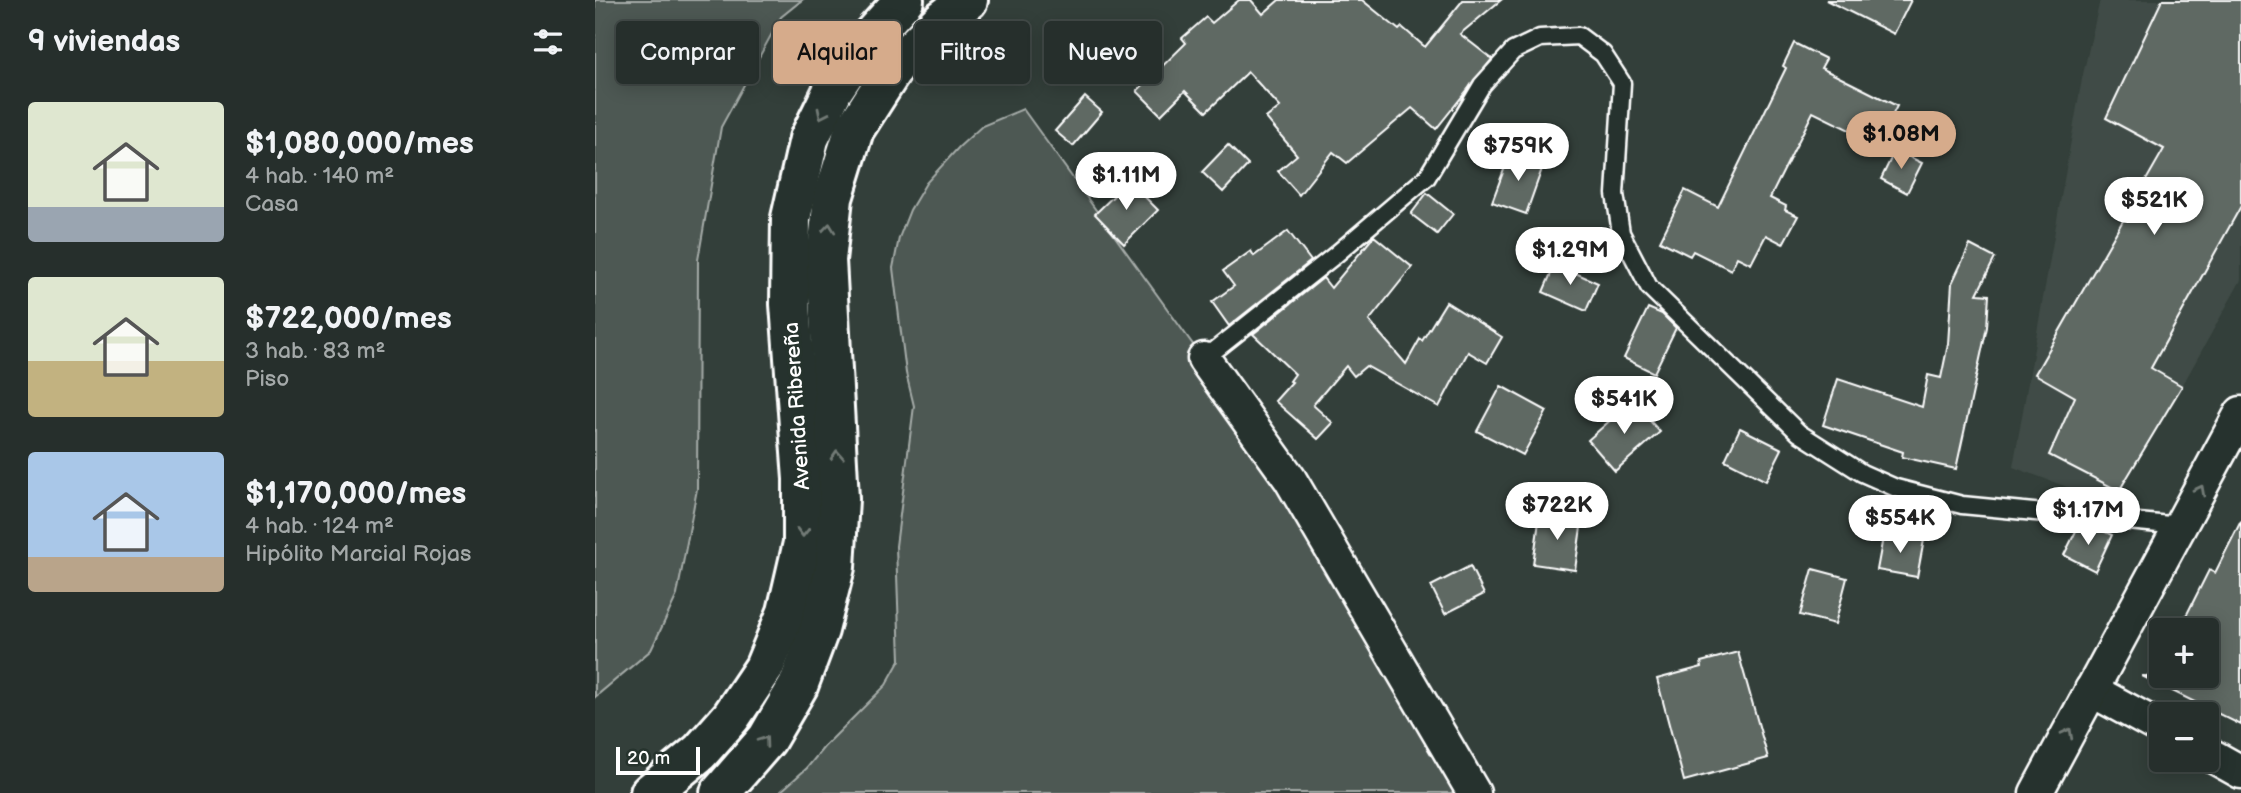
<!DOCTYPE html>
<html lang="es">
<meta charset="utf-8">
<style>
:root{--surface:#262f2c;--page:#2e3734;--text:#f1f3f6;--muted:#a4a9a9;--line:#424a48;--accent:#d6ab8b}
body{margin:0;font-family:"Balsamiq Sans",sans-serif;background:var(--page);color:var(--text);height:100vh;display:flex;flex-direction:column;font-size:26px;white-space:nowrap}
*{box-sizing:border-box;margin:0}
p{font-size:23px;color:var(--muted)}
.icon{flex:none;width:38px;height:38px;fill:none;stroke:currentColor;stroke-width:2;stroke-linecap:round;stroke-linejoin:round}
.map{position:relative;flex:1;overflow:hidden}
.details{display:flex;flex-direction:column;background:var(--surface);width:595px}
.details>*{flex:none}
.top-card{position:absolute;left:21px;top:21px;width:665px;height:63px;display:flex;gap:14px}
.tools{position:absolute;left:1554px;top:618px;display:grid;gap:14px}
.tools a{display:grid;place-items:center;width:70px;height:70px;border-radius:7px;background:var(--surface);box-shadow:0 4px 18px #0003,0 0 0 2px var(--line);font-size:35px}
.scale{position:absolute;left:21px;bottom:18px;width:84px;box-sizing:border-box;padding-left:7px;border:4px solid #fff;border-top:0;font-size:19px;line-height:24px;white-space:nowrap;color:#fff;-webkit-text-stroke:5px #26332d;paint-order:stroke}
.price{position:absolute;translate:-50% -60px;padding:0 16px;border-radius:24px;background:#fff;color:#222;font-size:23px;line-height:46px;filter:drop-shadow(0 2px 4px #0008)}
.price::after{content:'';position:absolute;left:50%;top:42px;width:21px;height:16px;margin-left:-10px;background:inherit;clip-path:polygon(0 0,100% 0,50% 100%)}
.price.current{background:var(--accent);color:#111}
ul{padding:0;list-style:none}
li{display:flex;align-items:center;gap:21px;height:175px;padding:0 28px}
li span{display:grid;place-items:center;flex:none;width:196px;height:140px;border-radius:7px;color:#555}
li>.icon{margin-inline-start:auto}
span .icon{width:84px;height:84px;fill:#fffc;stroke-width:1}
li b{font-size:30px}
h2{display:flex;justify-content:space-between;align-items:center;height:84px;padding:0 28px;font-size:30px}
.tag{padding:0 24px;border-radius:7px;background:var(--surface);box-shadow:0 4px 18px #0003,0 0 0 2px var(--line);font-size:24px;line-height:63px}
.tag.current{background:var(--accent);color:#111}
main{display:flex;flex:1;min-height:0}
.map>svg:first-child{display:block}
.built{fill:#404c47}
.green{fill:#4d5853;stroke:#a6aca9;stroke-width:2}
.building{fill:#5f6964;stroke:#fff;stroke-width:2}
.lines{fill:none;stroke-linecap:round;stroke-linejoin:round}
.lane-casing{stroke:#fff;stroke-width:21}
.street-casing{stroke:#fff;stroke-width:37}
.primary-casing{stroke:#fff;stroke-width:44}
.lane{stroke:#26332d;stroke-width:16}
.street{stroke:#26332d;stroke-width:32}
.primary{stroke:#26332d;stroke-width:38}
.oneway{stroke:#727a76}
.labels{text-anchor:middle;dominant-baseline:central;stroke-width:6;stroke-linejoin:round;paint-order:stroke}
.street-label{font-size:21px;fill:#fff;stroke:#26332d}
</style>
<main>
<section class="details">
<h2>9 viviendas<svg class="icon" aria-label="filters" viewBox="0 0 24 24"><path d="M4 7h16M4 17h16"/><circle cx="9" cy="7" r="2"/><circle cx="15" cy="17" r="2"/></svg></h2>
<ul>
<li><span style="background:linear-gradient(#dfe7d0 75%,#9aa5b1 0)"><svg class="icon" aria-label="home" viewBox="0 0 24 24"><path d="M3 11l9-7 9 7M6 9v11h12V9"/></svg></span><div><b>$1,080,000/mes</b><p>4 hab. · 140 m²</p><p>Casa</p></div></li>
<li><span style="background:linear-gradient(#dfe7d0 60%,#c2b280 0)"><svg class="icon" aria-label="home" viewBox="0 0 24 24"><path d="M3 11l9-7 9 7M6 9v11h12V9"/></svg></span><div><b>$722,000/mes</b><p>3 hab. · 83 m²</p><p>Piso</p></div></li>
<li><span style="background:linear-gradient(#a9c7e8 75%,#b9a48a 0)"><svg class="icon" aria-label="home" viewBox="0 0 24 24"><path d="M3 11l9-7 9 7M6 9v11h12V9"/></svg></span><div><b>$1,170,000/mes</b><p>4 hab. · 124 m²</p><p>Hipólito Marcial Rojas</p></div></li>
</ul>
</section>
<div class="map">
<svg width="1646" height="793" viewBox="0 0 1646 793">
<rect width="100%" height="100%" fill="#333f3a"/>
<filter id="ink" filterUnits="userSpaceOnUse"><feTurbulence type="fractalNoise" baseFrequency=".0143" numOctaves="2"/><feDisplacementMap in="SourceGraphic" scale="14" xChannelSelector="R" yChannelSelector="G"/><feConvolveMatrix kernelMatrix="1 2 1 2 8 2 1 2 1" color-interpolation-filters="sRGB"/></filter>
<g filter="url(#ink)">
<polygon class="built" points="1505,0 1646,0 1646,280 1587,386 1515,503 1418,467 1487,79"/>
<g class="green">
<polygon points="0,0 207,0 186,17 126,127 103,260 102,489 82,595 56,650 0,697"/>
<polygon points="428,109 695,479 879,793 184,793 212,768 229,747 291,685 305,660 301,546 319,406 311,373 298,268 304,238 315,210 331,183 364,147 387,126"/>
</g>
<g class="building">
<polygon points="644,0 656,0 668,14 684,0 767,0 804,30 807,27 830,47 868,0 906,0 865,34 897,59 841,129 817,108 752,163 738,152 704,195 683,171 702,155 671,118 685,107 653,72 611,112 590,91 566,115 542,91 591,43 587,38 611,17 617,23"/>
<polygon points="1231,0 1316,0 1299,34"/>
<polygon points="1567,0 1646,0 1646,206 1556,368 1587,386 1524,491 1454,455 1480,397 1440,374 1569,149 1511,118"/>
<polygon points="1199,43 1231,59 1226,68 1302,106 1283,144 1218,112 1175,198 1191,206 1190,210 1203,216 1188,244 1171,235 1156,264 1142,257 1136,270 1098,251 1095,256 1065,241 1090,190 1123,207 1191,68 1188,66"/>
<polygon points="490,97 507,112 478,146 460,131"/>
<polygon points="633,145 653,165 628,192 607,172"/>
<polygon points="1300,150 1327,163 1312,193 1286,179"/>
<polygon points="916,151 949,163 931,214 897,202"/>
<polygon points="534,181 563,210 529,244 500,214"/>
<polygon points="832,193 858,214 842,234 816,214"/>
<polygon points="693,231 716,261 634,326 617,302 639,286 628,271 656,251 659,256"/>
<polygon points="779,236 817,267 774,321 811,364 825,339 827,341 851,302 907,337 892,363 873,352 844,407 771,366 759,376 751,366 718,405 738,423 723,439 680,401 697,382 695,381 700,374 658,334 728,278 736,288"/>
<polygon points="1375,245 1400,258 1382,294 1394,295 1392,327 1361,469 1307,457 1308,452 1228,425 1243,379 1327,407 1333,375 1346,378 1353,344 1357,283"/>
<polygon points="960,264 1003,283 991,311 948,292"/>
<polygon points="1053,308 1067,314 1081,328 1059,373 1029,358"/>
<polygon points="906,386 952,411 928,455 882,431"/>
<polygon points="1037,401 1065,432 1020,471 993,440"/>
<polygon points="1145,428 1187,449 1171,481 1130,460"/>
<polygon points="945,514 987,520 980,570 938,564"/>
<polygon points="1646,521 1646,725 1547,676 1612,676 1612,630 1584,630 1614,570 1620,573"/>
<polygon points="1483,527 1504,529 1517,535 1500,571 1469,555"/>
<polygon points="1289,532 1329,540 1322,577 1282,570"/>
<polygon points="875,566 889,594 850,614 836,586"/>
<polygon points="1218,569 1252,578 1240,624 1205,615"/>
<polygon points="1143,652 1173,758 1089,781 1062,679 1107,667 1106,662"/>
</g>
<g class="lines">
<defs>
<polyline id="lane" points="609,359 739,256 832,177 887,85 918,51 945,38 984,36 1008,54 1027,83 1020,194 1026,233 1054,287 1204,433 1267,473 1301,488 1367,505 1585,526"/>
<g id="street">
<polyline points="609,359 695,479 879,793"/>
<polyline points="1496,690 1566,728"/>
<polyline points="1612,753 1646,772"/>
<polyline points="1441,793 1646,413"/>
</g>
<g id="primary">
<polyline points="55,793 105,752 136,717 169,668 192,612 208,543 208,479 195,304 196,218 214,139 238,90 268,45 309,0"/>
<polyline points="125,793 172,739 203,686 224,630 240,567 244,499 231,260 238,198 259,130 300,66 347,20 373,0"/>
</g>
</defs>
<use href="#lane" class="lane-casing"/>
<use href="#street" class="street-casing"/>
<use href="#primary" class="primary-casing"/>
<use href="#lane" class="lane"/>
<use href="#street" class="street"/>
<use href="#primary" class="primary"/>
</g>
<defs><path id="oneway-chevron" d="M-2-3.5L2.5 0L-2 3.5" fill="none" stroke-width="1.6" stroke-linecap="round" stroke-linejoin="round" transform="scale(1.75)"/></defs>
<g class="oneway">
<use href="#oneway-chevron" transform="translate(227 114) rotate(116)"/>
<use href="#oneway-chevron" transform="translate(234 228) rotate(-84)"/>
<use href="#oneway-chevron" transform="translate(242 455) rotate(-93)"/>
<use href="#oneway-chevron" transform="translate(1605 490) rotate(-62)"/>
<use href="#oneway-chevron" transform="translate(208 532) rotate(91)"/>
<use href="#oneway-chevron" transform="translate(1473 733) rotate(-62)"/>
<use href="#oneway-chevron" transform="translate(169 741) rotate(-54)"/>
</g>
</g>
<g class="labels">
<g class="street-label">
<text transform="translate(202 406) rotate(-94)">Avenida Ribereña</text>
</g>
</g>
</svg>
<div class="tools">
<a>+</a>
<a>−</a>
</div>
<div class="scale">20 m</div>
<b class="price current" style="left:1306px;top:171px">$1.08M</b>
<b class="price" style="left:923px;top:183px">$759K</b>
<b class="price" style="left:531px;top:212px">$1.11M</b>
<b class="price" style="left:1559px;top:237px">$521K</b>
<b class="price" style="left:975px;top:287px">$1.29M</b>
<b class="price" style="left:1029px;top:436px">$541K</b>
<b class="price" style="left:962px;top:542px">$722K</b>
<b class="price" style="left:1493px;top:547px">$1.17M</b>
<b class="price" style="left:1305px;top:555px">$554K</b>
<div class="top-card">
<a class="tag">Comprar</a>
<a class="tag current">Alquilar</a>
<a class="tag">Filtros</a>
<a class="tag">Nuevo</a>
</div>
</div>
</main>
